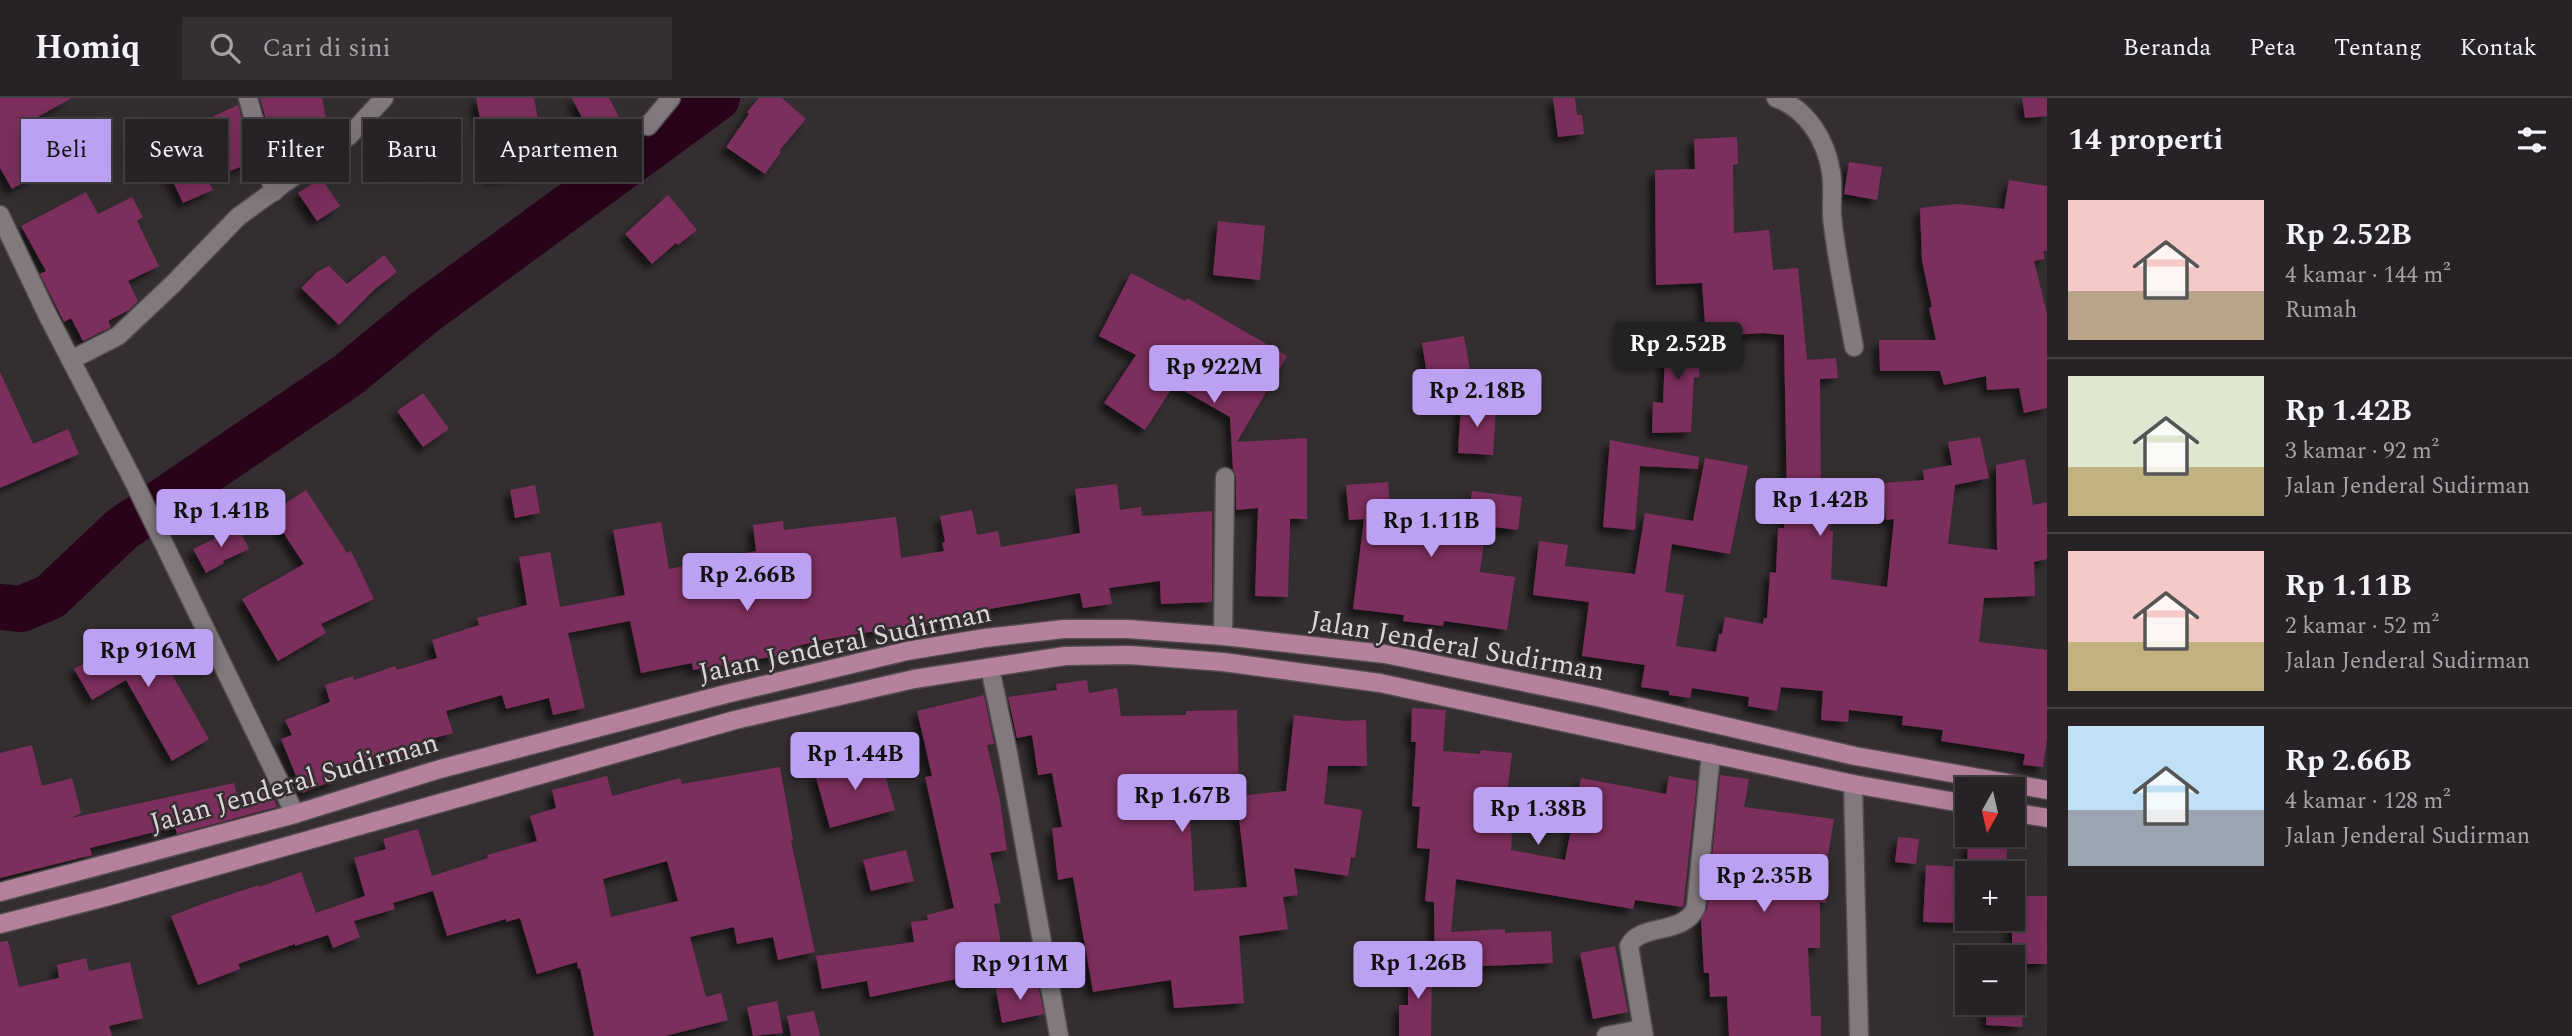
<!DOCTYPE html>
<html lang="id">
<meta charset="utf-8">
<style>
:root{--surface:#272225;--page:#332f32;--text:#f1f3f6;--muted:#a4a4a7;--line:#433f42;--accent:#bca0f2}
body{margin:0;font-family:Spectral,serif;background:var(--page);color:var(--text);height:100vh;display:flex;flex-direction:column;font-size:26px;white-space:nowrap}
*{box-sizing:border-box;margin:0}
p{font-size:23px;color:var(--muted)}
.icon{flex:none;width:38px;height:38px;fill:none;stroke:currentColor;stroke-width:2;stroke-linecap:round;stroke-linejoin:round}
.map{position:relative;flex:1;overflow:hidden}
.details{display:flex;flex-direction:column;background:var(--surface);width:525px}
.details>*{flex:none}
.guide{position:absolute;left:21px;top:21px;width:665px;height:63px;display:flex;gap:14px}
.needle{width:46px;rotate:188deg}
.controls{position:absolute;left:1955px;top:679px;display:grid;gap:14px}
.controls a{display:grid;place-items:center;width:70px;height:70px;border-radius:0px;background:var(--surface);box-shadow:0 7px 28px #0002,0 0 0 2px var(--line);font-size:35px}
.price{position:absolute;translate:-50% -60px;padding:0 16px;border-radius:7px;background:var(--accent);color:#111;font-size:23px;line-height:46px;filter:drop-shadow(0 2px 4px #0008)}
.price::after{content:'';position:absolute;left:50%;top:42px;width:21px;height:16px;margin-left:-10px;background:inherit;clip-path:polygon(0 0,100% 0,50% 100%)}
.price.selected{background:#222;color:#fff}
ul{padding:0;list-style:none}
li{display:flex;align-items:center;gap:21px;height:175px;padding:0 21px}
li+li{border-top:2px solid var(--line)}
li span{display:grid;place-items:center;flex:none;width:196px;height:140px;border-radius:0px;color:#555}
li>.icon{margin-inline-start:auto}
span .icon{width:84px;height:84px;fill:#fffc;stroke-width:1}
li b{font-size:30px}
h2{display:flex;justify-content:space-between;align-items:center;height:84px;padding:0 21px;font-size:30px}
.tag{padding:0 24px;border-radius:0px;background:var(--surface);box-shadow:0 7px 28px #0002,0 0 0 2px var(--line);font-size:24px;line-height:63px}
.tag.selected{background:var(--accent);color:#111}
header{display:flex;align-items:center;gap:42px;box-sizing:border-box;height:98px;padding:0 35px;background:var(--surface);border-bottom:2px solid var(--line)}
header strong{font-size:33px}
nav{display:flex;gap:38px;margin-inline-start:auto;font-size:24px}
.search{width:490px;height:63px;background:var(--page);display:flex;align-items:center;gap:18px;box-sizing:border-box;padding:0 24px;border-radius:0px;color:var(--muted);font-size:26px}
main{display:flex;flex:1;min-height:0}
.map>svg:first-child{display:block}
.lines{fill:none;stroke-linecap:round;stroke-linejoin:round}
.river{stroke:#29031a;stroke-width:46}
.building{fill:#7c2f5b;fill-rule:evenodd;filter:url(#shadow)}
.minor-casing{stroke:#514b4e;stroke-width:21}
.primary-casing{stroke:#514b4e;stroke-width:21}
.minor{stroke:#81797d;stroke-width:18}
.primary{stroke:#b5819c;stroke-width:18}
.labels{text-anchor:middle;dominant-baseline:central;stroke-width:5;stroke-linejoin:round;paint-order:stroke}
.street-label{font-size:28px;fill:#dad5d7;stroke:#342e31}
</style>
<header>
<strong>Homiq</strong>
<div class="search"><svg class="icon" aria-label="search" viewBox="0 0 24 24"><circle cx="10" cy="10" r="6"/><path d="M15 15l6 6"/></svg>Cari di sini</div>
<nav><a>Beranda</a><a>Peta</a><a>Tentang</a><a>Kontak</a></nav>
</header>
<main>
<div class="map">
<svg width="2047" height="938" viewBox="0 0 2047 938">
<defs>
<filter id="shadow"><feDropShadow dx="-6" dy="6" stdDeviation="3.5" flood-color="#0009"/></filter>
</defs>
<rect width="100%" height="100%" fill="#342e31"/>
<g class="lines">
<polyline class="river" points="0,509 21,511 50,499 122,431 348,277 426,213 717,0"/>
</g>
<g class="building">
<polygon points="0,0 72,0 34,21 59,64 12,91 0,70"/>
<polygon points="260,0 322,0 329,35 273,48"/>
<polygon points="476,0 534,0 542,42 582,20 572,0 609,0 624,28 541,72 491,81"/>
<polygon points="759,0 782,0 806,21 779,53 781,54 765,76 726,49 749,16 747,14"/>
<polygon points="1553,0 1575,0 1577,17 1582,17 1584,36 1558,39"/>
<polygon points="2022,0 2047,0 2047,18 2025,20"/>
<polygon points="238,7 254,63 208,83 213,92 183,105 167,71 196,57 185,31"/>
<polygon points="1737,39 1738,66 1733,67 1734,135 1769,132 1773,172 1798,170 1807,262 1836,260 1838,280 1820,281 1821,402 1831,402 1830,433 1833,433 1831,481 1887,489 1894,421 1886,422 1883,385 1924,382 1923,372 1952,367 1948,344 1980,339 1989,380 1955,387 1948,446 1997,452 1996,367 2025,361 2033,407 2047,404 2047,461 2034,464 2035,498 1984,500 1979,544 2047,552 2047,641 2043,669 2023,667 2025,656 1941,643 1943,632 1902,627 1903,618 1849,612 1848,624 1821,622 1823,593 1781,589 1777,613 1748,608 1749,599 1692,590 1690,600 1669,597 1669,593 1641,589 1645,567 1582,558 1589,504 1533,497 1539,443 1568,447 1565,468 1635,476 1645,415 1693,423 1705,360 1748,368 1730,456 1672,446 1665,494 1684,497 1676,548 1716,554 1719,536 1722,536 1725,519 1763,526 1764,520 1767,520 1770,474 1776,475 1778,430 1784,430 1785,401 1787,401 1784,237 1763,235 1706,239 1702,185 1656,187 1655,72 1695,71 1694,41"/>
<polygon points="1849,64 1882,69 1877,102 1844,96"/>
<polygon points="321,80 340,108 317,123 298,95"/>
<polygon points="2009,82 2047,88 2047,153 2043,153 2045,161 2034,163 2047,216 2047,310 2024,315 2019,290 1987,292 1986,278 1944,287 1940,273 1880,273 1879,242 1936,242 1929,210 1932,209 1922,163 1920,110 1958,106 2004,111"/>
<polygon points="86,94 98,116 132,99 143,119 137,123 159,168 128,183 138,203 129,212 108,223 111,229 83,243 71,220 64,224 40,176 46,173 21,128"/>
<polygon points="668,97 697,132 678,147 676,145 652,166 625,136"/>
<polygon points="1218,123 1265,128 1260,182 1213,177"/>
<polygon points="384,157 397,174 375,191 339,227 301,190 317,174 329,168 347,186"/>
<polygon points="1131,175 1185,203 1187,200 1287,258 1237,344 1307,340 1307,421 1290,421 1288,499 1255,498 1258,410 1236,412 1236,379 1233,371 1230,319 1174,287 1145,332 1104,305 1136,257 1099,238"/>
<polygon points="1666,232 1701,233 1699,280 1694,279 1691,334 1652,335 1653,304 1663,305"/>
<polygon points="1464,238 1471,277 1428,284 1422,245"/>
<polygon points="0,274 33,346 68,331 79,356 0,390"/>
<polygon points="423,295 449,331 423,349 397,313"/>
<polygon points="1461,305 1496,307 1493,357 1458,355"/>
<polygon points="1610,342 1699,359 1698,371 1640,368 1635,432 1603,429"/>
<polygon points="1388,384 1390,408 1469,417 1472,393 1522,399 1518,432 1486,428 1480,474 1515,479 1507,532 1444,523 1443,528 1403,523 1404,517 1353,511 1364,421 1349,422 1346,387"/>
<polygon points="1117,386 1120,412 1141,409 1142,418 1212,413 1212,504 1161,506 1160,483 1109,490 1112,506 1083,510 1080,495 945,519 946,524 913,530 912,527 822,542 793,549 794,555 693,572 692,565 641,575 630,523 568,535 585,610 553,617 549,600 506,611 502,597 446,613 453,635 409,647 412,655 386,664 384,658 334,674 337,681 303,695 281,641 292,637 285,622 330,604 325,587 353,578 354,582 395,568 397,572 437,560 432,542 479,527 477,520 527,507 519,459 550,454 560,509 625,497 613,432 661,424 669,471 756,453 753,427 783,423 784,432 896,419 901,460 944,453 942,445 945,444 940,418 972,412 977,437 998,433 1001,449 1080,435 1075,391"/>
<polygon points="535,387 540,415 515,420 510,392"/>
<polygon points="306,392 347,455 351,453 374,501 321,526 326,535 278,563 242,501 304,466 270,415"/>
<polygon points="238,429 249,451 223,463 224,465 206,475 193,451"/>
<polygon points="168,531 180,552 163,561 209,641 172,663 126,582 92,602 74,571 136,536 142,546"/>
<path d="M 1087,582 L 1089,595 L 1117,590 L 1121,618 L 1186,617 L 1186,613 L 1237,612 L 1239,698 L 1286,693 L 1294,617 L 1345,623 L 1366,622 L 1367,668 L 1328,668 L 1324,706 L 1362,712 L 1355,760 L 1351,759 L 1348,778 L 1294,770 L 1298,797 L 1283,799 L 1288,831 L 1239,838 L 1244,905 L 1174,910 L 1171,882 L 1093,894 L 1073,779 L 1058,782 L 1052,730 L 1062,729 L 1052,675 L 1038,677 L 1032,637 L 1017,640 L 1008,599 L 1057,592 L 1056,586 ZM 1238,712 L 1247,789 L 1194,793 L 1190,714 Z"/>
<polygon points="984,597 994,646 987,647 1000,703 1007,752 990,755 1001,805 994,806 1007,880 968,887 966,879 870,899 867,883 822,891 816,858 914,844 911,824 928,822 927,817 954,810 925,679 932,678 917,613"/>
<polygon points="1412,610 1446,612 1443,653 1480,656 1481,652 1512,655 1504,719 1513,719 1511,752 1565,762 1581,680 1666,696 1669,678 1697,683 1683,809 1635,802 1633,811 1456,781 1451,834 1505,831 1505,835 1551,833 1553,865 1463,869 1463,878 1435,879 1434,804 1425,803 1430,751 1417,750 1420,709 1412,708 1416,644 1411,644"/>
<polygon points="32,647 42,688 72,680 81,715 71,720 234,685 237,697 270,690 277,709 177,736 175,729 90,750 92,757 0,780 0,655"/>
<polygon points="880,659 895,712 830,730 815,676"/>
<path d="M 780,669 L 793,742 L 791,743 L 815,854 L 778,862 L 773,839 L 737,846 L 734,829 L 690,839 L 706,899 L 721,895 L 728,922 L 665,938 L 594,938 L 580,870 L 578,871 L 577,864 L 537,876 L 520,820 L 506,824 L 506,821 L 447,838 L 433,793 L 393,805 L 395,811 L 354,823 L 360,839 L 333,850 L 328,837 L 295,848 L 295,846 L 238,866 L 240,871 L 198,887 L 171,818 L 213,802 L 259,787 L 259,789 L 301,774 L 316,815 L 365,798 L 354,760 L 386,751 L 383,741 L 418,731 L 432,778 L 488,760 L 487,757 L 537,743 L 530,718 L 556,710 L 552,692 L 607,678 L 612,698 L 680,680 L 682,686 ZM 667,763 L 678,803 L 611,819 L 603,781 Z"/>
<polygon points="1720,677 1749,681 1744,709 1834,721 1824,781 1830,783 1826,805 1820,804 1820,850 1808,850 1811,918 1821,918 1821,938 1729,938 1727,898 1710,899 1709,875 1704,875 1701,822 1707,810"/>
<polygon points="1898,739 1919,741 1916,766 1895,764"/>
<polygon points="1968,745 2007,747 2006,775 1967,775 1967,825 1923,824 1926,767 1967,769"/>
<polygon points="906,752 914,783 871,793 863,762"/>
<rect x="2012" y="798" width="35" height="68"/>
<polygon points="8,843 19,889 59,880 57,867 86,860 89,873 130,864 143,920 109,928 112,938 0,938 0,844"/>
<polygon points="1615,848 1628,914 1593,921 1580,855"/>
<polygon points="1408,862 1432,863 1431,938 1399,938 1399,907 1408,907"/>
<polygon points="1037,883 1044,916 1002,925 996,891"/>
<polygon points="777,903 783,935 753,938 747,909"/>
<polygon points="1987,905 2023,905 2022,929 1986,927"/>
<polygon points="814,913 820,938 791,938 787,918"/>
</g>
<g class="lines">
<defs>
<g id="minor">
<polyline points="248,0 274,94"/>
<path d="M 1776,0 C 1807,11 1826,42 1831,74 C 1834,91 1830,110 1833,127 C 1838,168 1847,209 1854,249"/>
<polyline points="648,28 671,0"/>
<polyline points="0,117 47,216 132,380 295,716"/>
<polyline points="71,262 118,238 173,186 238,119 349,38 384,0"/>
<polyline points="1223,538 1225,379"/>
<polyline points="990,570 1008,655 1059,938"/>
<polyline points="1853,686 1859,938"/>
<polyline points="1606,938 1642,931"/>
<path d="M 1644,938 L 1629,848 C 1639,825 1685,838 1696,809 L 1711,655"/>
</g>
<g id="primary">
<polyline points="2012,714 2047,720"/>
<polyline points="0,794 295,716 440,671 726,596 907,553 985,540 1064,531 1127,531 1223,538 1385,556 1597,599 1855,658 2047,692"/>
<polyline points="0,826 106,799 735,622 914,581 1065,558 1130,557 1223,564 1380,585 1853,686 1967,706"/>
</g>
</defs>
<use href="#minor" class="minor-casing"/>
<use href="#primary" class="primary-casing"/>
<use href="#minor" class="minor"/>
<use href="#primary" class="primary"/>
</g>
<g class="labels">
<g class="street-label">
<text transform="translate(845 545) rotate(-12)">Jalan Jenderal Sudirman</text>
<text transform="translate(1457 548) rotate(10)">Jalan Jenderal Sudirman</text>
<text transform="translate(294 685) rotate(-16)">Jalan Jenderal Sudirman</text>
</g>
</g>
</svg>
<div class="controls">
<a><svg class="needle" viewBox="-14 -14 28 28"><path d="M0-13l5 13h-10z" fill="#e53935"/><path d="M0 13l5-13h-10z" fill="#a4a4a7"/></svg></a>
<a>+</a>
<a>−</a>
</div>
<b class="price selected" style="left:1678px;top:284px">Rp 2.52B</b>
<b class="price" style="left:1214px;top:307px">Rp 922M</b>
<b class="price" style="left:1477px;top:331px">Rp 2.18B</b>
<b class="price" style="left:1820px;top:440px">Rp 1.42B</b>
<b class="price" style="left:221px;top:451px">Rp 1.41B</b>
<b class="price" style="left:1431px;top:461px">Rp 1.11B</b>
<b class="price" style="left:747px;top:515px">Rp 2.66B</b>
<b class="price" style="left:148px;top:591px">Rp 916M</b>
<b class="price" style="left:855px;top:694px">Rp 1.44B</b>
<b class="price" style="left:1182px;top:736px">Rp 1.67B</b>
<b class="price" style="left:1538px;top:749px">Rp 1.38B</b>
<b class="price" style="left:1764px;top:816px">Rp 2.35B</b>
<b class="price" style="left:1418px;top:903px">Rp 1.26B</b>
<b class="price" style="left:1020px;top:904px">Rp 911M</b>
<div class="guide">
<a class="tag selected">Beli</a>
<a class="tag">Sewa</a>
<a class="tag">Filter</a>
<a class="tag">Baru</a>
<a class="tag">Apartemen</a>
</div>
</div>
<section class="details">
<h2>14 properti<svg class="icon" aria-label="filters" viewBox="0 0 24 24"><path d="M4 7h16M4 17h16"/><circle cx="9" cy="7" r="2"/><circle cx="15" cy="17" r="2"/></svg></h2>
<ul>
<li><span style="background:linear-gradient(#f6c9c9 65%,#b9a48a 0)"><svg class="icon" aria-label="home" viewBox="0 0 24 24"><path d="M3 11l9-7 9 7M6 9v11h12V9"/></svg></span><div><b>Rp 2.52B</b><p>4 kamar · 144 m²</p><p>Rumah</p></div></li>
<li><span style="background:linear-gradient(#dfe7d0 65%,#c2b280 0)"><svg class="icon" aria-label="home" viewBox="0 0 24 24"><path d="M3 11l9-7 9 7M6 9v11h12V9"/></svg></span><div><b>Rp 1.42B</b><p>3 kamar · 92 m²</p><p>Jalan Jenderal Sudirman</p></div></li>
<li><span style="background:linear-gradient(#f6c9c9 65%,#c2b280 0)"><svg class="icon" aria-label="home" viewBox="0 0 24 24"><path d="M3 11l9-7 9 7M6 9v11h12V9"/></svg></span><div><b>Rp 1.11B</b><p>2 kamar · 52 m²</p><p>Jalan Jenderal Sudirman</p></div></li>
<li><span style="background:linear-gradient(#bfe0f5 60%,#9aa5b1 0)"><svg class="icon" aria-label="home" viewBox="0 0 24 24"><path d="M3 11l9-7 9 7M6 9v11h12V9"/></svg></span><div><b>Rp 2.66B</b><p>4 kamar · 128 m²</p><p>Jalan Jenderal Sudirman</p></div></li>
</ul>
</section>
</main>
